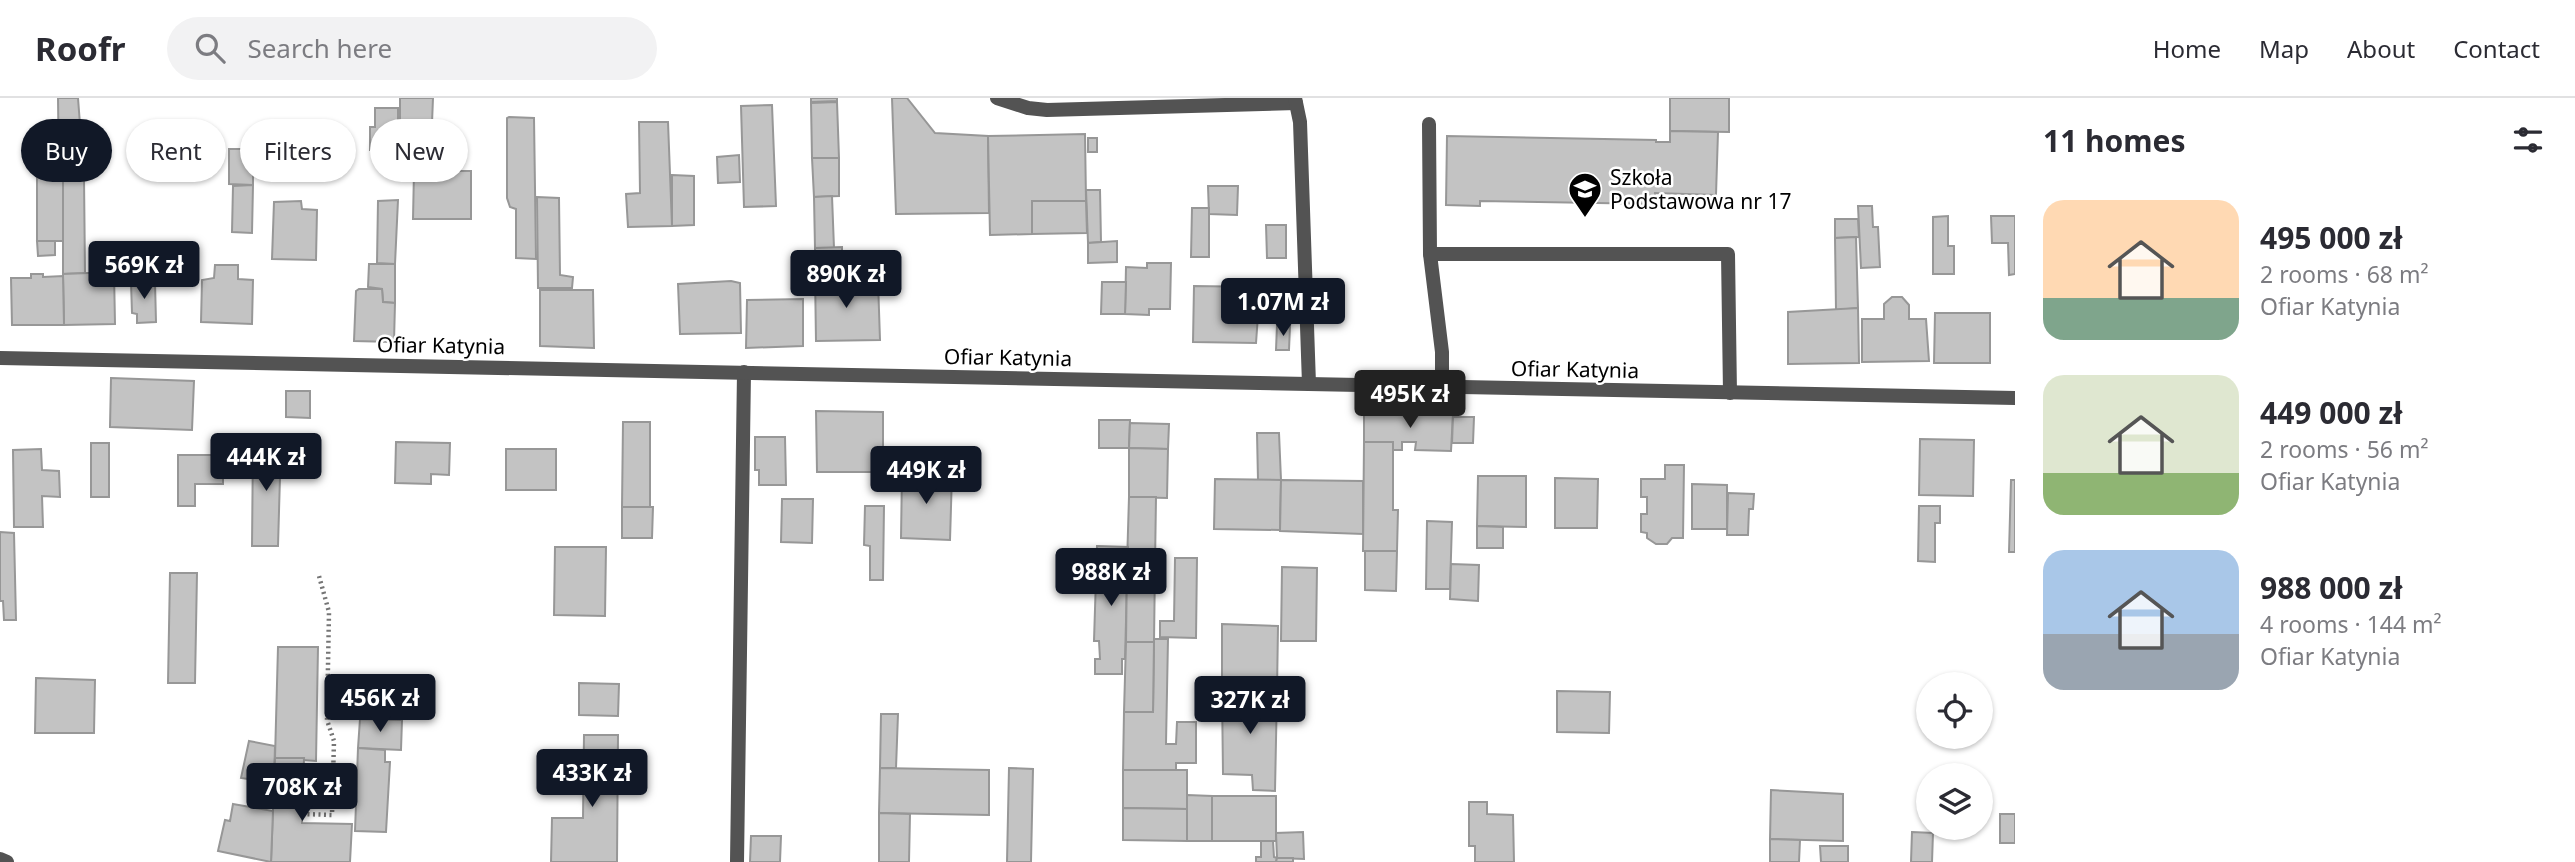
<!DOCTYPE html>
<meta charset="utf-8">
<style>
:root{--surface:#fff;--page:#f2f2f3;--text:#2b2b33;--muted:#7c7c81;--line:#e1e1e2;--accent:#111827}
body{margin:0;font-family:"Noto Sans",sans-serif;background:var(--page);color:var(--text);height:100vh;display:flex;flex-direction:column;font-size:26px;white-space:nowrap}
*{box-sizing:border-box;margin:0}
p{font-size:23px;color:var(--muted)}
.icon{flex:none;width:38px;height:38px;fill:none;stroke:currentColor;stroke-width:2;stroke-linecap:round;stroke-linejoin:round}
.map{position:relative;flex:1;overflow:hidden}
.sheet{display:flex;flex-direction:column;background:var(--surface);width:560px}
.sheet>*{flex:none}
.hud{position:absolute;left:21px;top:21px;width:665px;height:63px;display:flex;gap:14px}
.fabs{position:absolute;left:1916px;top:574px;display:grid;gap:14px}
.fabs a{display:grid;place-items:center;width:77px;height:77px;border-radius:50%;background:var(--surface);box-shadow:0 2px 5px #0004;font-size:35px}
.price{position:absolute;translate:-50% -60px;padding:0 16px;border-radius:7px;background:var(--accent);color:#fff;font-size:23px;line-height:46px;filter:drop-shadow(0 2px 4px #0008)}
.price::after{content:'';position:absolute;left:50%;top:42px;width:21px;height:16px;margin-left:-10px;background:inherit;clip-path:polygon(0 0,100% 0,50% 100%)}
.price.on{background:#222;color:#fff}
ul{padding:0;list-style:none}
li{display:flex;align-items:center;gap:21px;height:175px;padding:0 28px}
li span{display:grid;place-items:center;flex:none;width:196px;height:140px;border-radius:21px;color:#555}
li>.icon{margin-inline-start:auto}
span .icon{width:84px;height:84px;fill:#fffc;stroke-width:1}
li b{font-size:30px}
h2{display:flex;justify-content:space-between;align-items:center;height:84px;padding:0 28px;font-size:30px}
.chip{padding:0 24px;border-radius:32px;background:var(--surface);box-shadow:0 2px 5px #0004;font-size:24px;line-height:63px}
.chip.on{background:var(--accent);color:#fff}
header{display:flex;align-items:center;gap:42px;box-sizing:border-box;height:98px;padding:0 35px;background:var(--surface);border-bottom:2px solid var(--line)}
header strong{font-size:33px}
nav{display:flex;gap:38px;margin-inline-start:auto;font-size:24px}
.search{width:490px;height:63px;background:var(--page);display:flex;align-items:center;gap:18px;box-sizing:border-box;padding:0 24px;border-radius:38px;color:var(--muted);font-size:26px}
main{display:flex;flex:1;min-height:0}
.map>svg:first-child{display:block}
.building{fill:#c3c3c3;stroke:#979797;stroke-width:2}
.lines{fill:none;stroke-linecap:round;stroke-linejoin:round}
.path{stroke:#757575;stroke-width:4.5;stroke-dasharray:2 3.5;stroke-linecap:butt}
.service{stroke:#535353;stroke-width:14}
.minor{stroke:#535353;stroke-width:14}
.labels{text-anchor:middle;dominant-baseline:central;stroke-width:5;stroke-linejoin:round;paint-order:stroke}
.poi-label{font-size:21px;fill:#000;stroke:#fff;text-anchor:start}
.street-label{font-size:21px;fill:#000;stroke:#fff}
</style>
<header>
<strong>Roofr</strong>
<div class="search"><svg class="icon" aria-label="search" viewBox="0 0 24 24"><circle cx="10" cy="10" r="6"/><path d="M15 15l6 6"/></svg>Search here</div>
<nav><a>Home</a><a>Map</a><a>About</a><a>Contact</a></nav>
</header>
<main>
<div class="map">
<svg width="2015" height="764" viewBox="0 0 2015 764">
<rect width="100%" height="100%" fill="#fff"/>
<g class="building">
<polygon points="58,0 78,0 84,79 59,80"/>
<polygon points="400,0 433,0 432,25 400,24"/>
<polygon points="811,0 837,0 837,3 811,4"/>
<polygon points="892,0 907,0 935,35 988,38 989,115 896,116"/>
<polygon points="1670,0 1729,0 1729,34 1670,33"/>
<polygon points="837,4 839,60 812,60 811,5"/>
<polygon points="772,7 776,108 744,109 741,8"/>
<polygon points="375,10 398,10 398,52 370,52 370,29 375,29"/>
<polygon points="509,19 534,20 536,161 516,160 516,111 510,109 507,100 507,20"/>
<polygon points="639,24 668,24 672,128 628,129 626,96 640,95"/>
<polygon points="1670,33 1718,34 1716,97 1655,95 1654,106 1480,103 1480,108 1446,107 1447,38 1656,42 1656,44 1670,44"/>
<polygon points="1085,36 1086,103 1032,103 1032,136 990,137 988,38"/>
<rect x="1088" y="40" width="9" height="14"/>
<polygon points="229,51 253,51 253,87 229,86"/>
<polygon points="739,57 740,84 718,85 717,59"/>
<polygon points="59,58 59,66 45,67 45,59"/>
<polygon points="812,60 839,60 839,98 814,99"/>
<polygon points="59,66 59,80 37,80 36,67"/>
<polygon points="414,73 471,73 471,121 413,121"/>
<polygon points="672,77 694,78 694,127 672,128"/>
<polygon points="84,79 85,175 63,176 63,80"/>
<rect x="37" y="80" width="26" height="63"/>
<polygon points="253,87 252,135 232,134 233,88"/>
<polygon points="1208,88 1238,88 1237,117 1209,116"/>
<polygon points="1086,92 1100,92 1101,144 1088,145"/>
<polygon points="832,98 834,150 815,150 814,99"/>
<polygon points="537,99 559,100 560,177 573,179 572,190 538,190"/>
<polygon points="398,102 395,166 377,165 378,103"/>
<polygon points="301,103 302,111 317,112 316,162 272,161 274,104"/>
<polygon points="1032,103 1086,103 1087,135 1032,136"/>
<polygon points="1858,108 1872,108 1873,129 1878,129 1880,169 1861,170"/>
<polygon points="1192,110 1209,110 1209,159 1191,159"/>
<polygon points="1948,118 1948,148 1954,148 1954,176 1933,176 1933,119"/>
<polygon points="1991,118 2015,118 2015,176 2009,177 2008,145 1992,145"/>
<polygon points="1835,121 1858,121 1859,139 1835,140"/>
<polygon points="1266,127 1286,127 1286,160 1267,160"/>
<polygon points="1856,139 1858,210 1836,212 1835,140"/>
<polygon points="37,143 55,143 55,157 38,158"/>
<polygon points="1117,143 1117,164 1088,165 1088,145"/>
<polygon points="842,149 842,171 815,176 815,150"/>
<polygon points="1147,165 1171,165 1170,211 1149,211 1149,217 1125,216 1126,169 1147,170"/>
<polygon points="369,166 395,166 395,205 383,204 382,191 368,189"/>
<polygon points="215,167 238,167 238,181 253,182 252,226 201,224 202,182 214,180"/>
<polygon points="114,174 115,226 64,227 63,176"/>
<polygon points="827,175 835,183 878,183 880,242 816,243 815,176"/>
<polygon points="31,176 43,176 43,179 63,178 64,227 12,227 11,180 31,180"/>
<polygon points="731,183 740,185 741,235 680,236 678,186"/>
<polygon points="131,184 155,184 156,224 137,225 137,216 132,215"/>
<polygon points="1102,184 1126,184 1125,216 1101,216"/>
<polygon points="1194,188 1260,189 1256,245 1193,244"/>
<polygon points="359,191 382,191 383,204 395,205 394,244 354,243 356,193"/>
<polygon points="540,192 593,192 594,250 540,248"/>
<polygon points="1892,199 1902,199 1909,207 1909,221 1926,221 1929,263 1862,264 1862,221 1884,221 1884,206"/>
<polygon points="803,201 803,248 746,250 747,202"/>
<polygon points="1858,210 1859,265 1788,266 1788,214"/>
<polygon points="1935,215 1990,215 1990,265 1934,265"/>
<polygon points="1277,227 1290,228 1289,252 1276,252"/>
<polygon points="111,280 194,283 192,332 110,329"/>
<polygon points="286,293 310,293 310,320 286,319"/>
<polygon points="816,313 883,314 883,374 817,374"/>
<polygon points="1364,314 1453,316 1451,353 1415,352 1416,344 1402,344 1402,352 1393,352 1393,344 1364,344"/>
<polygon points="1453,319 1474,319 1473,345 1452,345"/>
<polygon points="1099,322 1130,322 1129,350 1099,350"/>
<polygon points="623,324 650,324 650,409 622,409"/>
<polygon points="1130,325 1169,326 1168,351 1129,350"/>
<polygon points="1257,335 1279,335 1281,382 1258,382"/>
<polygon points="755,339 785,339 786,387 759,387 759,372 755,372"/>
<polygon points="1920,341 1974,342 1973,398 1919,397"/>
<polygon points="253,344 281,344 278,448 252,448"/>
<polygon points="396,344 450,345 449,377 431,376 431,386 395,385"/>
<polygon points="1364,344 1393,344 1393,412 1398,412 1397,453 1363,453"/>
<rect x="91" y="345" width="18" height="54"/>
<polygon points="1129,350 1168,351 1167,400 1129,399"/>
<polygon points="41,351 42,372 59,373 60,399 42,398 43,429 14,429 13,352"/>
<rect x="506" y="351" width="50" height="41"/>
<polygon points="178,357 223,357 223,386 195,386 195,408 178,408"/>
<polygon points="1665,367 1684,367 1683,440 1672,440 1667,446 1656,446 1647,440 1647,435 1641,434 1641,416 1647,416 1647,399 1641,399 1641,381 1665,381"/>
<polygon points="902,375 952,376 950,442 901,440"/>
<polygon points="1478,378 1526,378 1526,429 1477,428"/>
<polygon points="1555,380 1598,381 1597,430 1555,430"/>
<polygon points="1215,381 1281,382 1280,432 1214,431"/>
<polygon points="1281,382 1363,383 1363,436 1280,433"/>
<polygon points="2011,382 2015,382 2015,454 2009,454"/>
<polygon points="1692,386 1727,387 1727,431 1692,431"/>
<polygon points="1728,395 1754,396 1753,411 1749,411 1748,437 1727,437"/>
<polygon points="1129,399 1156,399 1155,467 1127,466"/>
<polygon points="782,401 813,401 812,445 781,444"/>
<polygon points="865,408 884,408 883,482 870,482 870,448 864,447"/>
<polygon points="1919,408 1940,408 1940,425 1935,425 1935,464 1918,463"/>
<polygon points="622,409 653,409 652,440 622,440"/>
<polygon points="1427,423 1452,424 1450,491 1426,491"/>
<polygon points="1477,428 1503,429 1503,450 1477,450"/>
<polygon points="0,434 14,435 16,522 4,522 3,503 0,503"/>
<polygon points="1097,448 1128,449 1125,561 1122,561 1122,576 1095,576 1095,561 1100,561 1099,543 1094,543"/>
<polygon points="555,449 606,449 605,518 554,517"/>
<polygon points="1365,453 1397,453 1396,493 1365,492"/>
<polygon points="1175,460 1197,460 1196,540 1160,539 1160,523 1174,523"/>
<polygon points="1127,466 1155,467 1154,544 1126,544"/>
<polygon points="1451,466 1479,467 1478,503 1450,501"/>
<polygon points="1282,469 1317,470 1316,543 1281,543"/>
<polygon points="170,475 197,475 195,585 168,585"/>
<polygon points="1222,526 1278,528 1277,592 1222,593"/>
<polygon points="1154,541 1168,541 1166,646 1176,646 1177,624 1196,624 1196,665 1176,665 1176,673 1123,672 1124,614 1153,614"/>
<polygon points="1126,544 1154,544 1153,614 1124,614"/>
<polygon points="278,549 318,549 316,663 275,660"/>
<polygon points="36,580 95,582 94,635 35,635"/>
<polygon points="579,585 619,586 618,618 579,617"/>
<polygon points="1277,592 1275,693 1253,692 1252,677 1223,676 1222,593"/>
<polygon points="1557,593 1610,594 1609,635 1557,634"/>
<polygon points="881,616 898,616 896,670 880,670"/>
<polygon points="360,621 402,622 401,652 358,650"/>
<polygon points="584,637 618,637 617,764 551,764 552,720 583,720"/>
<polygon points="249,643 275,648 274,685 241,680"/>
<polygon points="358,650 385,652 385,664 390,664 386,734 355,733"/>
<polygon points="275,660 304,660 302,725 352,726 350,764 271,764"/>
<polygon points="880,670 989,672 989,717 879,715"/>
<polygon points="1009,670 1033,671 1031,764 1007,764"/>
<polygon points="1123,672 1187,672 1187,711 1123,710"/>
<polygon points="1771,692 1843,696 1843,743 1770,741"/>
<polygon points="1187,697 1212,698 1212,743 1187,743"/>
<rect x="1212" y="698" width="64" height="45"/>
<polygon points="1469,704 1487,704 1487,716 1513,717 1514,764 1475,764 1475,748 1469,748"/>
<polygon points="233,706 273,713 271,764 218,753 225,722 230,723"/>
<polygon points="1123,710 1187,711 1187,743 1123,742"/>
<polygon points="879,715 910,716 909,764 879,764"/>
<rect x="2000" y="716" width="15" height="29"/>
<polygon points="1303,734 1304,761 1277,760 1276,735"/>
<polygon points="1912,734 1933,735 1932,764 1911,764"/>
<polygon points="751,738 781,738 780,764 750,764"/>
<polygon points="1770,741 1800,742 1799,764 1770,764"/>
<polygon points="1261,743 1273,743 1274,759 1277,760 1276,764 1256,764 1256,759 1261,759"/>
<polygon points="1820,748 1848,748 1848,764 1821,764"/>
<polygon points="1277,760 1293,760 1293,764 1276,764"/>
</g>
<g class="lines">
<polyline class="path" points="302,716 332,717 334,643 327,622 329,514 319,478"/>
<g class="service">
<polyline points="1429,26 1430,156 1442,254 1442,289"/>
<polyline points="1430,156 1728,156 1730,295"/>
<polyline points="737,764 744,274"/>
</g>
<g class="minor">
<polyline points="997,0 1028,10 1047,12 1296,5"/>
<polyline points="1295,0 1300,24 1309,286"/>
<polyline points="0,260 2015,300"/>
<polyline points="0,761 7,764"/>
</g>
</g>
<defs>
<symbol id="school-pin" viewBox="-11 -11 22 30"><path d="M0 17L-7.5 6A9.5 9.5 0 1 1 7.5 6Z" fill="#000" stroke="#fff"/><path d="M0-5L7-2L0 1L-7-2ZM-4 1L0 2.5L4 1V4Q0 6-4 4Z" fill="#fff"/></symbol>
</defs>
<g fill-rule="evenodd">
<use href="#school-pin" x="1566" y="72" width="38" height="52"/>
</g>
<g class="labels">
<g class="poi-label">
<text x="1610" y="79">Szkoła<tspan x="1610" dy="24">Podstawowa nr 17</tspan></text>
</g>
<g class="street-label">
<text transform="translate(441 247) rotate(1)">Ofiar Katynia</text>
<text transform="translate(1008 259) rotate(1)">Ofiar Katynia</text>
<text transform="translate(1575 271) rotate(1)">Ofiar Katynia</text>
</g>
</g>
</svg>
<div class="fabs">
<a><svg class="icon" aria-label="locate" viewBox="0 0 24 24"><circle cx="12" cy="12" r="6"/><path d="M12 2v4M12 18v4M2 12h4M18 12h4"/></svg></a>
<a><svg class="icon" aria-label="layers" viewBox="0 0 24 24"><path d="M12 4l9 5-9 5-9-5zM3 14l9 5 9-5"/></svg></a>
</div>
<b class="price" style="left:144px;top:203px">569K zł</b>
<b class="price" style="left:846px;top:212px">890K zł</b>
<b class="price" style="left:1283px;top:240px">1.07M zł</b>
<b class="price on" style="left:1410px;top:332px">495K zł</b>
<b class="price" style="left:266px;top:395px">444K zł</b>
<b class="price" style="left:926px;top:408px">449K zł</b>
<b class="price" style="left:1111px;top:510px">988K zł</b>
<b class="price" style="left:380px;top:636px">456K zł</b>
<b class="price" style="left:1250px;top:638px">327K zł</b>
<b class="price" style="left:592px;top:711px">433K zł</b>
<b class="price" style="left:302px;top:725px">708K zł</b>
<div class="hud">
<a class="chip on">Buy</a>
<a class="chip">Rent</a>
<a class="chip">Filters</a>
<a class="chip">New</a>
</div>
</div>
<section class="sheet">
<h2>11 homes<svg class="icon" aria-label="filters" viewBox="0 0 24 24"><path d="M4 7h16M4 17h16"/><circle cx="9" cy="7" r="2"/><circle cx="15" cy="17" r="2"/></svg></h2>
<ul>
<li><span style="background:linear-gradient(#ffd9b3 70%,#7fa58c 0)"><svg class="icon" aria-label="home" viewBox="0 0 24 24"><path d="M3 11l9-7 9 7M6 9v11h12V9"/></svg></span><div><b>495 000 zł</b><p>2 rooms · 68 m²</p><p>Ofiar Katynia</p></div></li>
<li><span style="background:linear-gradient(#dfe7d0 70%,#8fb573 0)"><svg class="icon" aria-label="home" viewBox="0 0 24 24"><path d="M3 11l9-7 9 7M6 9v11h12V9"/></svg></span><div><b>449 000 zł</b><p>2 rooms · 56 m²</p><p>Ofiar Katynia</p></div></li>
<li><span style="background:linear-gradient(#a9c7e8 60%,#9aa5b1 0)"><svg class="icon" aria-label="home" viewBox="0 0 24 24"><path d="M3 11l9-7 9 7M6 9v11h12V9"/></svg></span><div><b>988 000 zł</b><p>4 rooms · 144 m²</p><p>Ofiar Katynia</p></div></li>
</ul>
</section>
</main>
